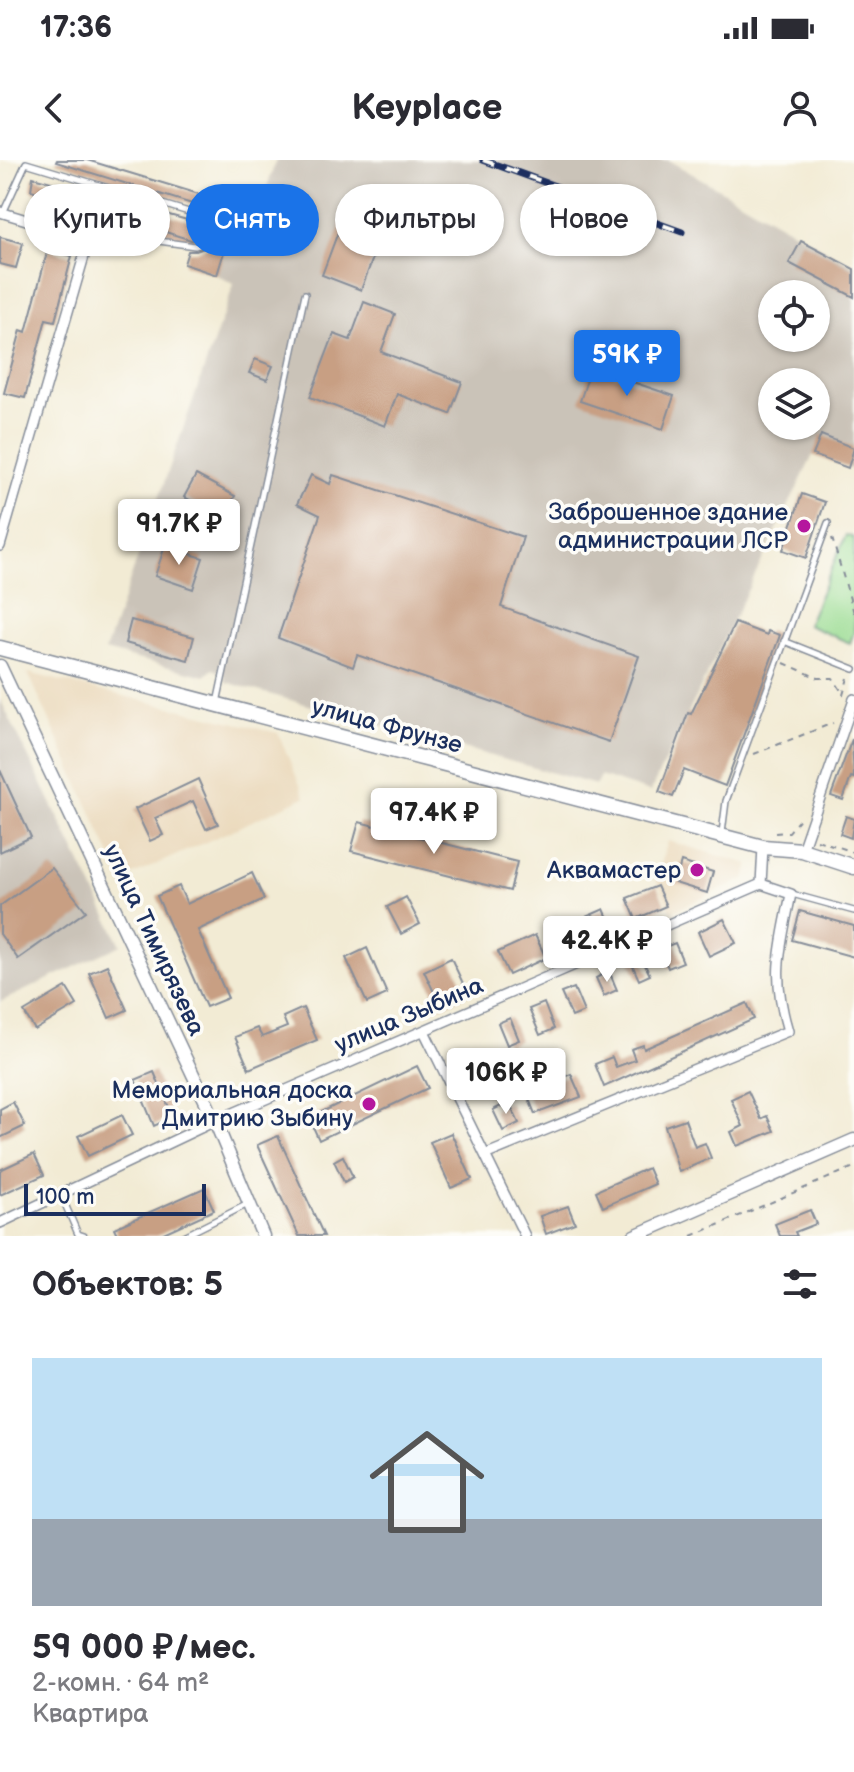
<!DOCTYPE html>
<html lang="ru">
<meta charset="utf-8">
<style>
:root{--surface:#fff;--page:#f7f7f7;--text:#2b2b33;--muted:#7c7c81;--line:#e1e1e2;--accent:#1a73e8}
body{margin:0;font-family:"Balsamiq Sans",sans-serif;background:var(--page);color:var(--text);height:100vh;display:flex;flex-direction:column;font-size:30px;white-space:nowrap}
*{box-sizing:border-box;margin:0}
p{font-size:26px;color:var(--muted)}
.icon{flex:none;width:44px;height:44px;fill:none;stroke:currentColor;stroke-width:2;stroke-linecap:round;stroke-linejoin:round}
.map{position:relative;height:1076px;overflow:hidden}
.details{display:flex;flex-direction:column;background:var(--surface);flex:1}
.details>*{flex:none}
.hud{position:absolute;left:24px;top:24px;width:806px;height:72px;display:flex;gap:16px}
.buttons{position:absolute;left:758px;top:120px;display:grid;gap:16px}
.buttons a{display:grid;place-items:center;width:72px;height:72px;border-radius:50%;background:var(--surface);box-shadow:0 2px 6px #0004;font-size:40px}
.scale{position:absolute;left:24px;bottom:20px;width:182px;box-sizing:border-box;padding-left:8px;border:4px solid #1b2f5e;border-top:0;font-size:22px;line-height:28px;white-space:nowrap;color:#1b2f5e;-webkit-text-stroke:6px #fdfcf7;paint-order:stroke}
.price{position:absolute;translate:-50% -68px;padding:0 18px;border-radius:8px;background:#fff;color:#222;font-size:26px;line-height:52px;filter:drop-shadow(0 2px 4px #0008)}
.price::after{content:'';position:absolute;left:50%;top:48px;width:24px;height:18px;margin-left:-12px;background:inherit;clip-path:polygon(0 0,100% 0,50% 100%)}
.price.current{background:var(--accent);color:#fff}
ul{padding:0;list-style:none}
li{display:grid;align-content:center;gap:16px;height:424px;padding:0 32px}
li+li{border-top:2px solid var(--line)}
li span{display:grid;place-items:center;height:248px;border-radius:0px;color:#555}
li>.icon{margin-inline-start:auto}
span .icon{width:144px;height:144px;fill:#fffc;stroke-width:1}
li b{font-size:34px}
h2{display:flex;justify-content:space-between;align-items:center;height:96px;padding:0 32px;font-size:34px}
.pill{padding:0 28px;border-radius:36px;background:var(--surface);box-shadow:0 2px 6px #0004;font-size:28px;line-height:72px}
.pill.current{background:var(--accent);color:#fff}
.status{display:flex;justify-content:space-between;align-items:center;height:56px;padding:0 40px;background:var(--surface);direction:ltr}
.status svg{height:22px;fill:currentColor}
header{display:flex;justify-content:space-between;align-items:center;height:104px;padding:0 32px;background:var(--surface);font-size:36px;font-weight:600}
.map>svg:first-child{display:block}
.built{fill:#ead8ba}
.industrial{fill:#cac3b8;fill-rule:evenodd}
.green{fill:#9adc92;stroke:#5a8678;stroke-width:2}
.building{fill:#c89f83}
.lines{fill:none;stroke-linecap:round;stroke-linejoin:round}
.service-casing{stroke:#868d99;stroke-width:8}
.minor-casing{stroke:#868d99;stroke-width:12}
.tertiary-casing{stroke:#868d99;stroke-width:15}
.secondary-casing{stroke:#868d99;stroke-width:17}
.path{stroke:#868d99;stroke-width:2;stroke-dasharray:6 6;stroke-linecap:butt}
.service{stroke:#fff;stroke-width:5}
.minor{stroke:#fff;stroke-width:9}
.tertiary{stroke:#fff;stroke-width:12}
.secondary{stroke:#fff;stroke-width:14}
.rail-casing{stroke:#1b2f5e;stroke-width:7}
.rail{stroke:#fdfcf7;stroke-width:4;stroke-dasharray:12;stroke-linecap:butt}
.poi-dot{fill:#b5179e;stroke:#fdfcf7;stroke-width:3}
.labels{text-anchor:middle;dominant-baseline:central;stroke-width:7;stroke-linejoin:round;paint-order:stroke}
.poi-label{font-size:24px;fill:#1b2f5e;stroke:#fdfcf7;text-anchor:end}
.street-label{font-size:24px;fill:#1b2f5e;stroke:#fdfcf7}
</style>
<div class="status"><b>17:36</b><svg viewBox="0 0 49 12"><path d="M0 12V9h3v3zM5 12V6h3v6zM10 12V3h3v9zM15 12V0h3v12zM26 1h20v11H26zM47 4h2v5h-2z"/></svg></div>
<header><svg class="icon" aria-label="back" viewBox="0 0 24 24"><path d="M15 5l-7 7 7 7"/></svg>Keyplace<svg class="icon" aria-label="person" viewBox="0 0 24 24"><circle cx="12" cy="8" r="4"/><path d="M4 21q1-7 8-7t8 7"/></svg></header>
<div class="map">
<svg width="854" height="1076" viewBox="0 0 854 1076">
<rect width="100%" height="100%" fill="#fdfcf7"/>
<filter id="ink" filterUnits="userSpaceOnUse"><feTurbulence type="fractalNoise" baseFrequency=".0125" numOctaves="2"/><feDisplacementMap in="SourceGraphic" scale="16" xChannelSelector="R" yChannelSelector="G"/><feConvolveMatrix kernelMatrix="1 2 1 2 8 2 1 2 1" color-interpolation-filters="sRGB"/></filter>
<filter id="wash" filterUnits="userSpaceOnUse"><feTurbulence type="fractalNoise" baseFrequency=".006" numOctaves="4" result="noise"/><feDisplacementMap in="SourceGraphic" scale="32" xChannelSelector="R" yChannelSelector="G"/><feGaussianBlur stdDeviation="1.8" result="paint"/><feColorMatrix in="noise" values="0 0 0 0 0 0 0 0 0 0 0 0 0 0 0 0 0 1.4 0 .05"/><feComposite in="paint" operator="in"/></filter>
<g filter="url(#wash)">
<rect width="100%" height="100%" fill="#f2ebd4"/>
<g class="built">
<polygon points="28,513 278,573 305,637 122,720"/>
<polygon points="668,681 749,704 745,719 672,752 656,720"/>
</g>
<g class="industrial">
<path d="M 276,0 L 668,0 L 854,106 L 854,310 L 813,295 L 650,632 L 600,616 L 596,625 L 226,522 L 224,514 L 213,509 L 205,516 L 105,491 L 234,124 L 217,115 L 238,46 L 259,51 ZM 772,134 L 816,134 L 816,178 L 772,178 ZM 772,222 L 816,222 L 816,266 L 772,266 Z"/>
<polygon points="0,539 121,785 0,842"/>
</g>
<polygon class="green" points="846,375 854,378 854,472 850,483 807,465"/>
<g id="blocks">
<g class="building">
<polygon points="57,0 87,0 238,46 217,115 184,104 188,91 196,91 210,86 217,60 215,51 56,2"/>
<polygon points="33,17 205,65 201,79 191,80 31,30"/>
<polygon points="344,56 383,71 361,130 322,115"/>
<polygon points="0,77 23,83 16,108 0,104"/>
<polygon points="801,81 854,109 854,137 789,103"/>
<polygon points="48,89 72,96 55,161 46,159 25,238 4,233 21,170 26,172"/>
<polygon points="364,142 395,154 381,192 462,222 450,254 397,234 385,266 310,237 334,174 350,180"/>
<polygon points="255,199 273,206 267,220 249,213"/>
<polygon points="591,208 674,236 663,269 580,241"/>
<polygon points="821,275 854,288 848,308 813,295"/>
<polygon points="196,315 235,336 223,358 184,337"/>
<polygon points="311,315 330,324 333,315 523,377 501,447 639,496 609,582 357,495 353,507 278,478 320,355 297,344"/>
<polygon points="802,334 825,342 806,398 783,390"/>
<polygon points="165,386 203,398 193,429 155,416"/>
<polygon points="131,460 194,477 188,500 125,483"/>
<polygon points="735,463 767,475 768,471 780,475 725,626 684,610 673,637 659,632 688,553 691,554"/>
<polygon points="852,579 854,618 851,617 843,640 831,636"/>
<polygon points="0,610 31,677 0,692"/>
<polygon points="198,619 218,664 206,669 193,641 155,658 163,675 150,681 135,649"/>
<polygon points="846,656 854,659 851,678 840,674"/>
<polygon points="359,662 517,702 510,731 351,691"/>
<polygon points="681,702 713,712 707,733 675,723"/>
<polygon points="52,708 86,751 18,799 0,774 0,746"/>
<polygon points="252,713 264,739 198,770 228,838 206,847 157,736 179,726 187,744"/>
<polygon points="657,726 666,746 636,759 627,738"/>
<polygon points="406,737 420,764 401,774 387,747"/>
<polygon points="604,749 613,769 565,790 556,770"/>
<polygon points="800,751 854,766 854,797 792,780"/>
<polygon points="724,759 736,783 709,796 698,772"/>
<polygon points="535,775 546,798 509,815 498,792"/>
<polygon points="675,783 683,802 668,808 660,789"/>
<polygon points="367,788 387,834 367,843 346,798"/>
<polygon points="641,797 650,815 639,820 631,802"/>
<polygon points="451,798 468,834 441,847 424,811"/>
<polygon points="107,805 127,850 109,858 89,813"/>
<polygon points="609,811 617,830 604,836 596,818"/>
<polygon points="66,827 77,845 35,870 24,852"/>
<polygon points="574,828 584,852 572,857 561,833"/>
<polygon points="544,843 554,869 540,875 529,849"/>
<polygon points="747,843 754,859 604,927 595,904 612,897 616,907 635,900 631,889 643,885 644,889"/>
<polygon points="303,848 317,880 249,909 235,877 257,868 262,877 287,867 283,857"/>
<polygon points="510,858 519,880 507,885 498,863"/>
<polygon points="417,906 428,928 319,980 309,958"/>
<polygon points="154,912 173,957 154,966 135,920"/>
<polygon points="571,914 581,937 535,954 524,927 543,918 546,924"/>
<polygon points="748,931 761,959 767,956 774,971 737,986 731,972 743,966 731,939"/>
<polygon points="13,942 25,966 0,978 0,949"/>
<polygon points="509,942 519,963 503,971 493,950"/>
<polygon points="122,955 132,975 88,996 78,976"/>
<polygon points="685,959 695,987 705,983 711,998 679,1012 665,966"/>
<polygon points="451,973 472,1019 451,1028 430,982"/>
<polygon points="278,976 324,1076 299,1076 257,985"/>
<polygon points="34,994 44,1015 0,1035 0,1010"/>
<polygon points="343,996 353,1017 344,1022 334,1001"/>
<polygon points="648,1008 655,1024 603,1047 596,1031"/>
<polygon points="204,1028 214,1050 157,1076 118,1076 114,1068"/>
<polygon points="568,1046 575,1063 546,1074 540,1056"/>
<polygon points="810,1050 816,1064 795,1072 797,1076 780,1076 775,1064"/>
</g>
</g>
</g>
<g filter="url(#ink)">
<use href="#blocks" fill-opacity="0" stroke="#868d99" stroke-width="2"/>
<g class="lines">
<defs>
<g id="service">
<polyline points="3,53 26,3 212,59 206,83 195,86 159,81 90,79"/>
<polyline points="784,481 854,509"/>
<polyline points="217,543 305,134"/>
<polyline points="722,673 726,641 828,363"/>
<polyline points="792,734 854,751"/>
<polyline points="61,1035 78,1074 84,1076"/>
<polyline points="184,1076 248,1044"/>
</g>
<g id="minor">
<polyline points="0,52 89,79 0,386"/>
<polyline points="802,690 854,539"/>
<polyline points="424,871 525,1076"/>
<path d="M 487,994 L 788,871 C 771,814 780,790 791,734 L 761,724"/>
<polyline points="0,1063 215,961 761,724 763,687"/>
</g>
<g id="tertiary">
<polyline points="0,506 215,961 263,1076"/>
<polyline points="634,1076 854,980"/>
</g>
<polyline id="secondary" points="0,488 763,687 802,690 854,707"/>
</defs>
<use href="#service" class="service-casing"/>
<use href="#minor" class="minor-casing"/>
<use href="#tertiary" class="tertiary-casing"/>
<use href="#secondary" class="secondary-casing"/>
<g class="path">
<polyline points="832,378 854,453"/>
<polyline points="784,503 818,518 833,518 842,532"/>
<polyline points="843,535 848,518"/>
<polyline points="754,594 833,563"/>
<polyline points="775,673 789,672 801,657"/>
<polyline points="817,680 854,692"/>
<polyline points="692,1076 854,1007"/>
</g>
<use href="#service" class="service"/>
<use href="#minor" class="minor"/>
<use href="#tertiary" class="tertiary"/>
<use href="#secondary" class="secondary"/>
<defs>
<polyline id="rail" points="483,0 682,72"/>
</defs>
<use href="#rail" class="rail-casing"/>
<use href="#rail" class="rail"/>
</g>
</g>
<g class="poi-dot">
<circle cx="804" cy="366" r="8"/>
<circle cx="697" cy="710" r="8"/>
<circle cx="369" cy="944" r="8"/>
</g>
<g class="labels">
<g class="poi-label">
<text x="788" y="352">Заброшенное здание<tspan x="788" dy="28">администрации ЛСР</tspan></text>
<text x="681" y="710">Аквамастер</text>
<text x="353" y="930">Мемориальная доска<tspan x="353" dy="28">Дмитрию Зыбину</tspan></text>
</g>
<g class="street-label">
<text transform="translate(387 566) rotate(15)">улица Фрунзе</text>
<text transform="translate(154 780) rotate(65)">улица Тимирязева</text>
<text transform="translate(409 855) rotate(-23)">улица Зыбина</text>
</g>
</g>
</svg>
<div class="buttons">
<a><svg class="icon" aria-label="locate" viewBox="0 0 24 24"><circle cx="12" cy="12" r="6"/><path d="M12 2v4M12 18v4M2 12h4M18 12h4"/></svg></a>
<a><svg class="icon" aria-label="layers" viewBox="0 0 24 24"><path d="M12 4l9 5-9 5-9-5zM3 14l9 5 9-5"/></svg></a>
</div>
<div class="scale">100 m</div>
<b class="price current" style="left:627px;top:238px">59K ₽</b>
<b class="price" style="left:179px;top:407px">91.7K ₽</b>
<b class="price" style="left:434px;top:696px">97.4K ₽</b>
<b class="price" style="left:607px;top:824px">42.4K ₽</b>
<b class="price" style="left:506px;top:956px">106K ₽</b>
<div class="hud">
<a class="pill">Купить</a>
<a class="pill current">Снять</a>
<a class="pill">Фильтры</a>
<a class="pill">Новое</a>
</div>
</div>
<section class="details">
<h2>Объектов: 5<svg class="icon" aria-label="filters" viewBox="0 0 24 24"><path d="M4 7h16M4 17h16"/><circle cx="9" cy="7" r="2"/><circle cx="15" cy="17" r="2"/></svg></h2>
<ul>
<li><span style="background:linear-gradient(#bfe0f5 65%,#9aa5b1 0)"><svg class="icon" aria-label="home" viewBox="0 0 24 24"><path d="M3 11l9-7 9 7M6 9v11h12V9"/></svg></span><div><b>59 000 ₽/мес.</b><p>2-комн. · 64 m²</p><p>Квартира</p></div></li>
</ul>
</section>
